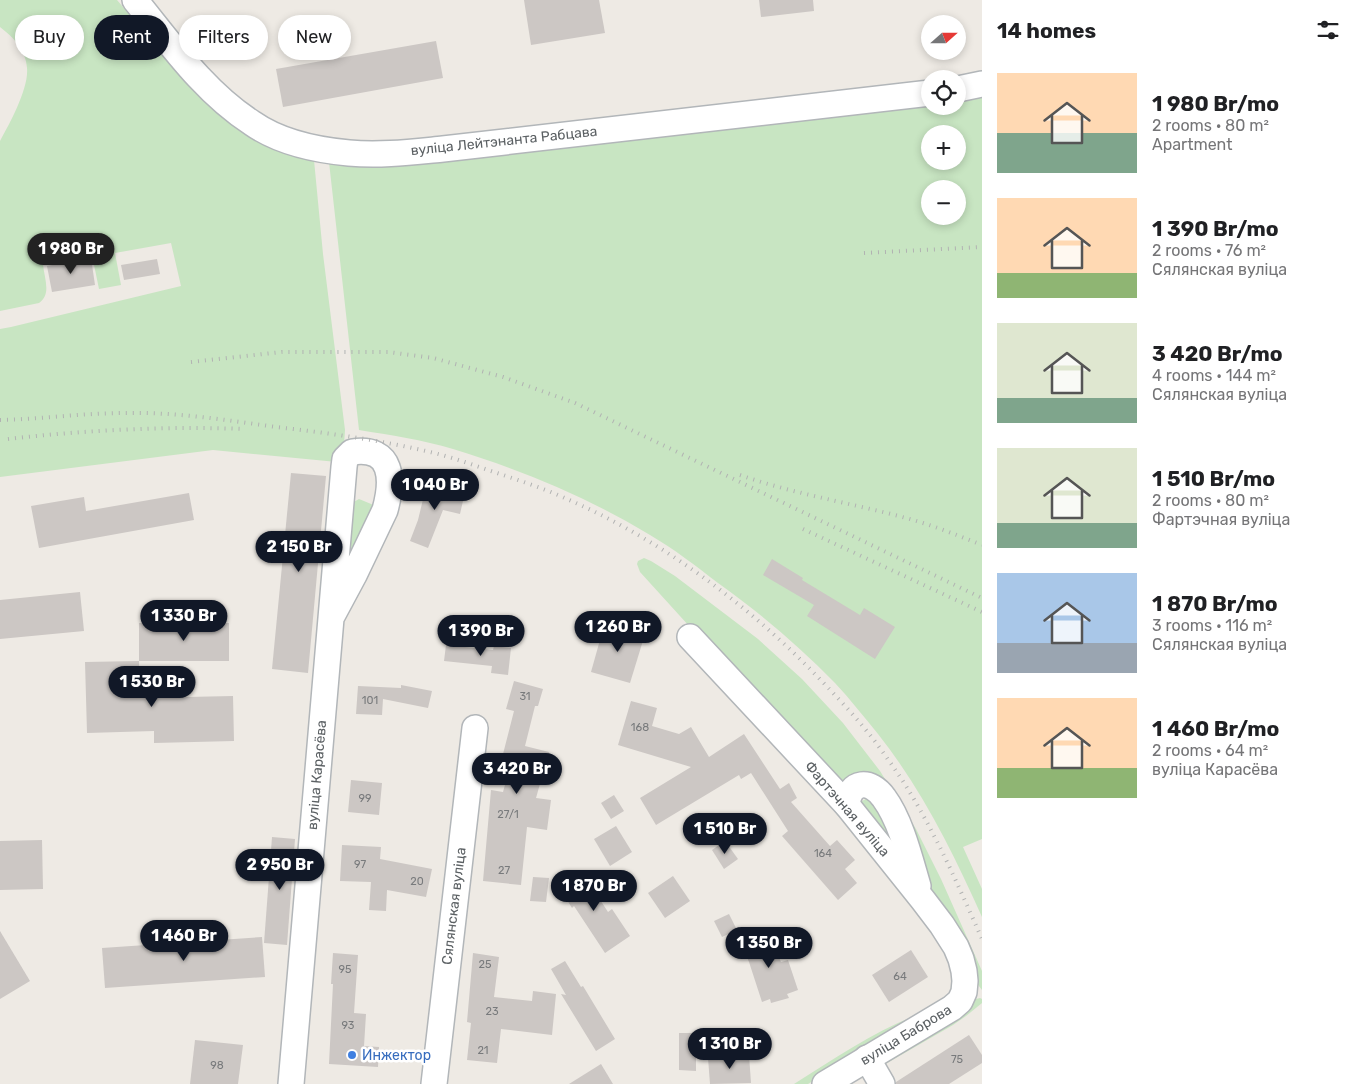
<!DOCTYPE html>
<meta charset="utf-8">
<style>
:root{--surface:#fff;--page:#f2f2f2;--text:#202124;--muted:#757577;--accent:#111827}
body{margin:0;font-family:Rubik,sans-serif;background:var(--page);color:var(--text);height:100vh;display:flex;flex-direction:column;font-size:19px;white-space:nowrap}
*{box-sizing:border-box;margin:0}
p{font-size:16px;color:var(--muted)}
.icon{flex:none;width:28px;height:28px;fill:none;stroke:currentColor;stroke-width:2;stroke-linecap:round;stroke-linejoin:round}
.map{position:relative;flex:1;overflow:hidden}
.side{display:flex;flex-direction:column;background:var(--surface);width:375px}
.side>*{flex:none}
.banner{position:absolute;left:15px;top:15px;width:475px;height:45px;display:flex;gap:10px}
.needle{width:32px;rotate:69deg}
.buttons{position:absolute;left:921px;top:15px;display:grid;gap:10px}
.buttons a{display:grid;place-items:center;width:45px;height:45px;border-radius:50%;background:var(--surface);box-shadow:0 2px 8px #0003;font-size:25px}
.price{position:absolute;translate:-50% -42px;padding:0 11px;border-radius:18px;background:var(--accent);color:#fff;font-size:16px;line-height:32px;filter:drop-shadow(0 1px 2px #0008)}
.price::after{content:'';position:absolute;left:50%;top:30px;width:15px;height:11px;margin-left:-8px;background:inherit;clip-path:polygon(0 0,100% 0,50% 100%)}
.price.active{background:#222;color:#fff}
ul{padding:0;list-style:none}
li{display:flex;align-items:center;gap:15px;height:125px;padding:0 15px}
li span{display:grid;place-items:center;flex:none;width:140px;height:100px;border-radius:0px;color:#555}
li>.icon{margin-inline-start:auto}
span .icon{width:60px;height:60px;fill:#fffc;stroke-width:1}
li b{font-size:21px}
h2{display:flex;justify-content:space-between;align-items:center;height:60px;padding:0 15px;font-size:21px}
.chip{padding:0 18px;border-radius:22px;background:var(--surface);box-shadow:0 2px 8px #0003;font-size:18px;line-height:45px}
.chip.active{background:var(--accent);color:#fff}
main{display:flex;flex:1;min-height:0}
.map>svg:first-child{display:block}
.green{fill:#c8e5c2;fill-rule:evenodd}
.building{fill:#ccc7c4}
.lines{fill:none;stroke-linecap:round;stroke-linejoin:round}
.minor-casing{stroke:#b2b6b9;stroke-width:28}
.minor{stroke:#fff;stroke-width:25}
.rail{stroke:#b1b2b2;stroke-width:4;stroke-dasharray:1 6;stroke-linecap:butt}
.shop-dot{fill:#3f7fe0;stroke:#fff;stroke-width:2}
.labels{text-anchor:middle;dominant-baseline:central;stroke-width:5;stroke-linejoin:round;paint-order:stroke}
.number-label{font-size:11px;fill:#787a7c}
.street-label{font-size:14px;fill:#5c6164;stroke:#fff}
.shop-label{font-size:14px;fill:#366cbe;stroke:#fff;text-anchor:start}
</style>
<main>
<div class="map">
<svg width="982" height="1084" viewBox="0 0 982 1084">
<rect width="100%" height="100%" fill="#eeeae4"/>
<g class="green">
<path d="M 0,0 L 117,0 L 162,53 L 314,160 L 323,254 L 345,430 L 344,445 L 337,462 L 213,450 L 0,477 L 0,329 L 11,327 L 181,286 L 171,243 L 115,253 L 121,285 L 99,289 L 92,255 L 43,264 C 44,278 52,294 39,303 L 0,311 L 0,141 C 10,123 29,88 27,68 C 26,50 13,37 0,27 Z"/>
<path d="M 982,94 L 982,839 L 963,847 L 982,889 L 982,917 C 954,854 921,788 878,734 C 864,717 850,699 835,683 C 799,646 760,613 718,583 C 696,566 674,549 650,535 C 589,498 522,470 453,449 C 423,440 390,435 359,430 L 329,162 L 930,103 L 930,106 L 958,106 L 958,99 ZM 930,134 L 958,134 L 958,161 L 930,161 ZM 930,189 L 958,189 L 958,216 L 930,216 Z"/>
<polygon points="359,499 376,506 345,566 352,503"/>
<polygon points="644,558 651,561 675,576 758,639 802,679 843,723 880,771 916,829 941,879 982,971 982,990 973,978 935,902 897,811 827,778 640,572 637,564 638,561"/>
<polygon points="870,797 874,797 901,854 860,805 862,801"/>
<polygon points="980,998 982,999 982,1003 966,1016 953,1025 882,1066 881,1061 972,1000"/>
<path d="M 928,1011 L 808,1084 L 794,1084 C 837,1057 880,1027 928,1011 Z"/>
</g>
<g class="building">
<polygon points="524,0 599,0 605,33 531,45"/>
<polygon points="759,0 813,0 814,11 761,17"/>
<polygon points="436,41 443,78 283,107 276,69"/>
<polygon points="91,258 95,285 52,292 47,266"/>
<polygon points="157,259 160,274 124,280 121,265"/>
<polygon points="291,473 326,476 308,673 272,669"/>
<polygon points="427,483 465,492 460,514 443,510 428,548 410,541 418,520"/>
<polygon points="189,493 194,520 39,548 31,506 84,497 86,511"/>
<polygon points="772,559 803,578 802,580 860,615 864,608 895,627 875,659 807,616 814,605 763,575"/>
<polygon points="80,592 84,631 0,639 0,600"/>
<polygon points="605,622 645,634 630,683 591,672"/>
<rect x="139" y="623" width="90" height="38"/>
<polygon points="446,645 493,650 494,646 511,648 508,675 491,673 492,666 444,661"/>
<polygon points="139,661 140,698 233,696 234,741 154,743 154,731 87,733 85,662"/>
<polygon points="514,681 543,689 538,706 535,706 525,746 549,752 536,798 551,800 547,830 527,827 521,885 483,881 491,790 503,792 513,756 503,754 514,711 506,709"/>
<polygon points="401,685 432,691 428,708 383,699 382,715 356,714 358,686 401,688"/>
<polygon points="631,701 657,708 652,726 679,734 691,727 709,757 744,734 780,789 789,783 797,798 791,802 830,846 837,840 855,860 845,869 857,883 838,900 782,836 788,831 751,773 741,779 739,775 656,825 640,798 691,767 618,745"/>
<polygon points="351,780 382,783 379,815 348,812"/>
<polygon points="614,795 624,811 611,819 601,803"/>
<polygon points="616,826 632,852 610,866 594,839"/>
<polygon points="272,837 295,839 287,945 264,943"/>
<polygon points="42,840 43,889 0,890 0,841"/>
<polygon points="725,841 738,859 724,869 712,850"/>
<polygon points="342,845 381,847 380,859 432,869 426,897 387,890 386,911 369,910 371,882 340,881"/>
<polygon points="582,872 608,912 612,909 630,936 605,953 574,906 572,908 554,879 569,881"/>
<polygon points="673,876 690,901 665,918 648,893"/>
<polygon points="533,877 549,878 546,902 530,901"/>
<polygon points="729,914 737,930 722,937 714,921"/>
<polygon points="0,931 30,981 0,999"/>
<polygon points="761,931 765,939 770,937 781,962 788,960 798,990 787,994 789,998 771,1003 770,999 762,1002 749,962 740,940"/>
<polygon points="262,937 265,977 105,988 102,948"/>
<polygon points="911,950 928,977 889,1002 872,975"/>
<polygon points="333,953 358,955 354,1013 366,1014 364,1046 379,1047 378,1067 329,1064 333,984 331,984"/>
<polygon points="473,953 499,957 494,997 532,1001 533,991 556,994 552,1035 501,1029 497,1063 467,1060 471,1023 467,1022"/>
<polygon points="565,961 581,987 583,986 615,1039 596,1051 561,994 566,995 551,969"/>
<polygon points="679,1033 696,1033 696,1071 679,1070"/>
<polygon points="969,1035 982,1055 982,1063 949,1084 896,1084 896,1082"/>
<polygon points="195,1040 243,1045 238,1084 190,1084"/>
<polygon points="749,1055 751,1083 710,1084 708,1058"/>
<polygon points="601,1064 613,1084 569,1084"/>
</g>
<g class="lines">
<defs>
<g id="minor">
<path d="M 135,0 C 170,43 204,92 252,123 C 279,142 316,150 349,153 C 380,156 412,152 443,149 L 930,93"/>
<polyline points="958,89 982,84"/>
<polyline points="690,637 847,805 923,900 942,925 956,947 961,959 964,971 965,981 964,992 960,1001 952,1008 825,1084"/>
<path d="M 847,805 C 849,780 871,779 884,798 C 901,821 910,859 918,886"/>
<polyline points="867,1058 882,1084"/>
<path d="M 291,1084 L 344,467 L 345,459 L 352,452 C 394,446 393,481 385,510 L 354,575 L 332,616"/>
<polyline points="434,1084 475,728"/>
</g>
</defs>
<use href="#minor" class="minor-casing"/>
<use href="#minor" class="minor"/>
<g class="rail">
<polyline points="864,253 982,247"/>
<polyline points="191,362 282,352 388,352 433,358 503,377 575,403 982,598"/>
<path d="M 0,420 C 42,419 84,413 126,413 C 176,412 226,420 276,427 C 328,433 380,440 430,452 C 452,457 473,465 494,472 C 518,480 543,488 567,499 C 659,539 742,600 812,671 C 839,699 865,726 887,758 C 927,813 954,876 982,939"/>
<path d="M 8,439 C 87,430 165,426 245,429"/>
<path d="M 740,475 C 794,494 851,503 906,518 C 932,525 957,535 982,545"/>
<polyline points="803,529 982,612"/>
</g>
</g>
<circle class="shop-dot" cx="352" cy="1055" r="5"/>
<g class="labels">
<g class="number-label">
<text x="525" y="696">31</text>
<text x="370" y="700">101</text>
<text x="640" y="727">168</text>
<text x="365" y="798">99</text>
<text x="508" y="814">27/1</text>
<text x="823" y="853">164</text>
<text x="360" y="864">97</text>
<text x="504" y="870">27</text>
<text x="417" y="881">20</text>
<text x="485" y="964">25</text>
<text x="345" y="969">95</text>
<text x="900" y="976">64</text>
<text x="492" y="1011">23</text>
<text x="348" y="1025">93</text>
<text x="483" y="1050">21</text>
<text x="957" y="1059">75</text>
<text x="217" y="1065">98</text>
</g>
<g class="street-label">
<text transform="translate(504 141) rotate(-6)">вуліца Лейтэнанта Рабцава</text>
<text transform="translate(317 775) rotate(-85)">вуліца Карасёва</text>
<text transform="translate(847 809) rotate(49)">Фартэчная вуліца</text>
<text transform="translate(454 906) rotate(-83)">Сялянская вуліца</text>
<text transform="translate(906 1035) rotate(-31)">вуліца Баброва</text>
</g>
<g class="shop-label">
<text x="362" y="1055">Инжектор</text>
</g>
</g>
</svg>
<div class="buttons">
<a><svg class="needle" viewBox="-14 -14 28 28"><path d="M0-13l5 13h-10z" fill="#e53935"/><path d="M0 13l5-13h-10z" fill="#757577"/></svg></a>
<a><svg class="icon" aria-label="locate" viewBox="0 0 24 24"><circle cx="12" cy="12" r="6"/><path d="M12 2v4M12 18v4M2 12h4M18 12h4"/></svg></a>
<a>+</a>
<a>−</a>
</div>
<b class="price active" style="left:71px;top:275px">1 980 Br</b>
<b class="price" style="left:435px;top:511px">1 040 Br</b>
<b class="price" style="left:299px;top:573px">2 150 Br</b>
<b class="price" style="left:184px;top:642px">1 330 Br</b>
<b class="price" style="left:618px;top:653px">1 260 Br</b>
<b class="price" style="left:481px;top:657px">1 390 Br</b>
<b class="price" style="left:152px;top:708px">1 530 Br</b>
<b class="price" style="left:517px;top:795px">3 420 Br</b>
<b class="price" style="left:725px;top:855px">1 510 Br</b>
<b class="price" style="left:280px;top:891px">2 950 Br</b>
<b class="price" style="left:594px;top:912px">1 870 Br</b>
<b class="price" style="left:184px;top:962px">1 460 Br</b>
<b class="price" style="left:769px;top:969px">1 350 Br</b>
<b class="price" style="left:730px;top:1070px">1 310 Br</b>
<div class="banner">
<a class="chip">Buy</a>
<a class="chip active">Rent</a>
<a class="chip">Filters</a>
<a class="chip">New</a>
</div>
</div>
<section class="side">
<h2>14 homes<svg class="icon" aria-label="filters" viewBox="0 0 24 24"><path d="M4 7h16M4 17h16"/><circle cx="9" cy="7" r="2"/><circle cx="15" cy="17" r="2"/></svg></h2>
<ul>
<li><span style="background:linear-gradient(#ffd9b3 60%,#7fa58c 0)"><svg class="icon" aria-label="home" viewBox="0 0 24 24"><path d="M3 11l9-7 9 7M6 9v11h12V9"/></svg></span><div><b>1 980 Br/mo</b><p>2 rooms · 80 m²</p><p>Apartment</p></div></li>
<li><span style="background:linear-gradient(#ffd9b3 75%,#8fb573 0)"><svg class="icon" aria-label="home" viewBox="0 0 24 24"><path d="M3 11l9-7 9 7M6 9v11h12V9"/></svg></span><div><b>1 390 Br/mo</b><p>2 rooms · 76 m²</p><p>Сялянская вуліца</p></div></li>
<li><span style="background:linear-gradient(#dfe7d0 75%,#7fa58c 0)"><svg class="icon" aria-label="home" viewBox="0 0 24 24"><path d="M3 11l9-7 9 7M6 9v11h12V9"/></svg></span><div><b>3 420 Br/mo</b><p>4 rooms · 144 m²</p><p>Сялянская вуліца</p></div></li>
<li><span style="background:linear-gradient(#dfe7d0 75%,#7fa58c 0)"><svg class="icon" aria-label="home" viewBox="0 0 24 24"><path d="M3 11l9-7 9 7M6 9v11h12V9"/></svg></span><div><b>1 510 Br/mo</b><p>2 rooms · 80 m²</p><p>Фартэчная вуліца</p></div></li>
<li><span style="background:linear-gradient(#a9c7e8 70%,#9aa5b1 0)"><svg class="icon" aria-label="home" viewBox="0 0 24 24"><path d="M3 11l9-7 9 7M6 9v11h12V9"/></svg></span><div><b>1 870 Br/mo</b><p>3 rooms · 116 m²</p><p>Сялянская вуліца</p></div></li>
<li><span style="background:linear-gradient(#ffd9b3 70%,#8fb573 0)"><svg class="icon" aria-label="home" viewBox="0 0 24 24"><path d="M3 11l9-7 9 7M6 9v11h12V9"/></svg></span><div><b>1 460 Br/mo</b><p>2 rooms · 64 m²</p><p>вуліца Карасёва</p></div></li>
</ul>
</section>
</main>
